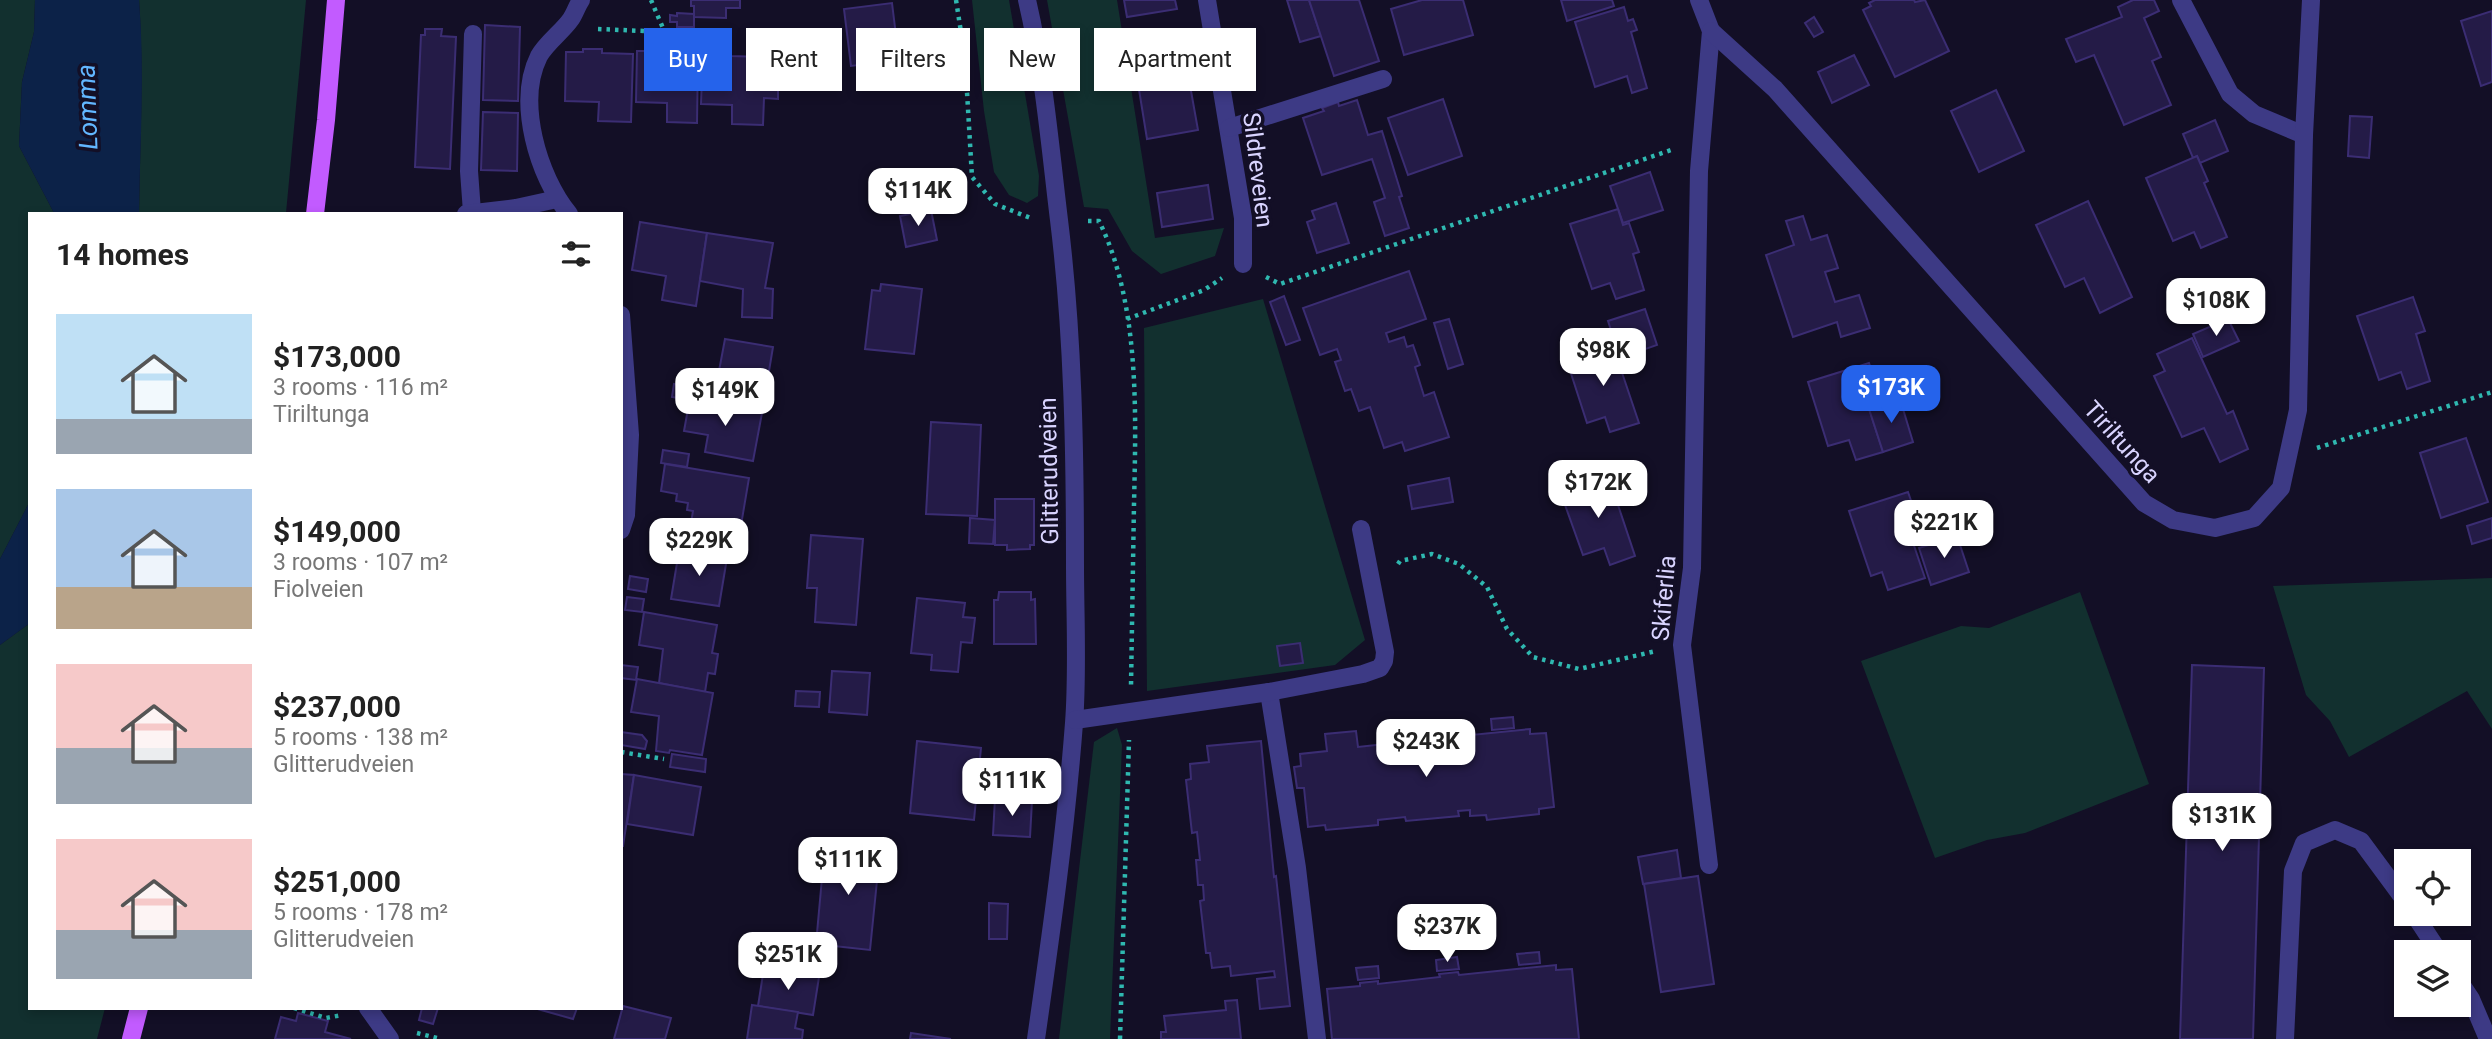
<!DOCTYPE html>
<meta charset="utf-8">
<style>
:root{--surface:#fff;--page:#f2f2f2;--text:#222;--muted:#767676;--accent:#2563eb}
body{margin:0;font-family:Roboto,sans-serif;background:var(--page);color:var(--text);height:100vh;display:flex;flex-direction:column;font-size:26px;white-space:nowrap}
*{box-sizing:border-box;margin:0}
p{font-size:23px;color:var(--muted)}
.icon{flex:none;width:38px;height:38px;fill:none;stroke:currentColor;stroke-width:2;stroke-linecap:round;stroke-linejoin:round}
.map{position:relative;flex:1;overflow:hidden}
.sheet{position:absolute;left:28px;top:212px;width:595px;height:798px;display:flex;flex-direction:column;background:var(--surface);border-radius:0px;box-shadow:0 4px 10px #0003}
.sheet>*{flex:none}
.banner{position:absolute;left:644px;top:28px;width:665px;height:63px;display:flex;gap:14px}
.controls{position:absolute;left:2394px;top:849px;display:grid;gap:14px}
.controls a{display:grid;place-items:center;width:77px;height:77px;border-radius:0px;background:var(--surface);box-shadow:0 4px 10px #0003;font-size:35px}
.price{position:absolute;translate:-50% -60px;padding:0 16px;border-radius:14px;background:#fff;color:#222;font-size:23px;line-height:46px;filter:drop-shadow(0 2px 4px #0008)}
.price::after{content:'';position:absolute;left:50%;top:42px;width:21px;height:16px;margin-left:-10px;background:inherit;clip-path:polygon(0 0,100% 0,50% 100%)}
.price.on{background:var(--accent);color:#fff}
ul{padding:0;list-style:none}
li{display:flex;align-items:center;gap:21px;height:175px;padding:0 28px}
li span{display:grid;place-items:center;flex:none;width:196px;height:140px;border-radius:0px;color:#555}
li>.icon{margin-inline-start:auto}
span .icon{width:84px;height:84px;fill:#fffc;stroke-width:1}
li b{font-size:30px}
h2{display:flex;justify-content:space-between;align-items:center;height:84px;padding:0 28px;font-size:30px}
.tag{padding:0 24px;border-radius:0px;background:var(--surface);box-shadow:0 4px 10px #0003;font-size:24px;line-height:63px}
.tag.on{background:var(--accent);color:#fff}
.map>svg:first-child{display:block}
.green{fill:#12302f}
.water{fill:#0c2248}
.building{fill:#241b47;stroke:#3b2d73;stroke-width:2}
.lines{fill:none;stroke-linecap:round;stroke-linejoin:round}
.path{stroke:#2fb8b0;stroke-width:4.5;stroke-dasharray:3.5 5;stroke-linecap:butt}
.minor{stroke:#3d3a85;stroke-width:18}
.major{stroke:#c25bff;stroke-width:18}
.labels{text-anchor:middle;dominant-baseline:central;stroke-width:7;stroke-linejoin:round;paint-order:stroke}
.street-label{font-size:24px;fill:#d9d4ff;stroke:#130f26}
.water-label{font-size:26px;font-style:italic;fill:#62b6ff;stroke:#130f26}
</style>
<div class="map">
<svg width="2492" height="1039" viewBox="0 0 2492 1039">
<rect width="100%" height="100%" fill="#130f26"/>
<g class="green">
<polygon points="0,0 35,0 34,32 22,82 19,146 54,213 30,214 30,501 0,559"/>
<path d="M 139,0 L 306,0 L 286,213 L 139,213 C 140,142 144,71 139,0 Z"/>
<polygon points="972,0 1009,0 1039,176 1038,196 1027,203 1009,195 994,172 984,111"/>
<polygon points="1047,0 1117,0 1155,238 1224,228 1215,256 1161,274 1132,251 1108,209 1084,207"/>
<polygon points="1263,299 1365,640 1335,665 1147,691 1144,328"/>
<polygon points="2492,578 2492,729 2467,691 2349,757 2330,721 2306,695 2273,586"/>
<polygon points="2080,592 2149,784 2025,833 1987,840 1935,858 1861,661 1961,626 1989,628"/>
<polygon points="30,623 30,1008 105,1008 97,1039 0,1039 0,645"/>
<polygon points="1117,728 1122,745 1110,1039 1059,1039 1094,742"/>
</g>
<g class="water">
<path d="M 35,0 L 139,0 C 145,71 140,142 139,213 L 54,213 L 19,146 L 22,82 L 34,32 Z"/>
<polygon points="30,501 30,623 0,645 0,559"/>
</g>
<g class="building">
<polygon points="691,0 740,0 740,8 726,8 726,18 694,17 694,6 691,6"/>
<polygon points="1124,0 1175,0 1177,9 1127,17"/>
<polygon points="1287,0 1309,0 1321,36 1300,42"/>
<polygon points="1309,0 1359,0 1379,61 1334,76"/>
<polygon points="1422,0 1463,0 1473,35 1404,55 1391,9"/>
<polygon points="1561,0 1612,0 1614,6 1567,21"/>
<polygon points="1875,0 1914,0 1915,2 1925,0 1949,51 1895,77 1863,10 1871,6 1869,3"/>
<polygon points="2133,0 2154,0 2159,11 2144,18 2161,57 2152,61 2171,105 2124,125 2094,55 2076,62 2066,39 2122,17 2118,7"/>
<polygon points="892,3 899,60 851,66 844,9"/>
<polygon points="1624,7 1628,21 1633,19 1637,30 1631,32 1647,88 1632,93 1627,76 1595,87 1575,22"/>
<polygon points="2492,11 2492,82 2481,86 2461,21"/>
<polygon points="677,13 694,14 694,27 677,27 677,22 670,22 670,15 677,16"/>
<polygon points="1814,17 1823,32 1814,37 1805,23"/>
<polygon points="485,25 520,27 518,101 483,100"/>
<polygon points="425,29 442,29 441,36 456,37 450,169 415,167 421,35 425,35"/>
<polygon points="660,45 677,45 677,55 698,55 697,123 667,122 667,103 636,102 637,51 659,51"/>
<polygon points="583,49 602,49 602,53 633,54 631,122 598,121 599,102 565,101 566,52 583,52"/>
<polygon points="703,50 731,50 731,56 765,57 764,76 778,77 778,99 764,98 763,125 732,124 732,105 701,104"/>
<polygon points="1854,55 1869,85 1832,103 1818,72"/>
<polygon points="1186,63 1198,130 1147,139 1136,71"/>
<polygon points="1996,90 2024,151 1979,172 1951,111"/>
<polygon points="1443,99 1462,156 1408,175 1388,118"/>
<polygon points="1357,100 1368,135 1382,131 1402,196 1399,197 1409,228 1385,236 1374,202 1385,198 1372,159 1322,175 1303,118 1324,111 1322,108 1338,102 1339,106"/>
<polygon points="483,112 518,113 517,171 481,170"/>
<polygon points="2350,116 2372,117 2369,158 2348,156"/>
<polygon points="2215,120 2228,151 2200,163 2197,156 2193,158 2183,134"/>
<polygon points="2197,156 2208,181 2204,183 2227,237 2201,248 2194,232 2173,241 2146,178"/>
<polygon points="1650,172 1663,210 1623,223 1610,186"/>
<polygon points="1208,185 1213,219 1162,227 1157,193"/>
<polygon points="2088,201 2132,297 2100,313 2084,278 2065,287 2036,225"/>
<polygon points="1336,203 1349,243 1317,253 1307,222 1315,219 1312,211"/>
<polygon points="1618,209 1623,225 1629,223 1639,252 1633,254 1644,290 1616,299 1610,283 1592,289 1570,224"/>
<polygon points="931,210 937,240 906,247 900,216"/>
<polygon points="1803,216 1811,240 1827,235 1838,268 1825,272 1835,302 1859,295 1870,328 1841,337 1837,322 1793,337 1766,255 1794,245 1786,221"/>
<polygon points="640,222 707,233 696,306 662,300 666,276 632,270"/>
<polygon points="707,233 773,243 765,288 773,289 772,318 742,317 743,289 700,281"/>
<polygon points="1409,271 1426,319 1386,333 1389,342 1404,337 1407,347 1413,345 1420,365 1415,367 1424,396 1434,392 1449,437 1405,451 1402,442 1384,448 1370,407 1359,411 1351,389 1345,391 1335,362 1341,360 1337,349 1320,355 1303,308"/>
<polygon points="881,284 922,289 914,354 865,349 872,290 880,291"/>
<polygon points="1284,296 1300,340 1286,345 1270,302"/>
<polygon points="2413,297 2425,331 2416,334 2430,381 2407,389 2401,372 2379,380 2357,316"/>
<polygon points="1645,309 1657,345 1620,358 1608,321"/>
<polygon points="1449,319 1463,364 1448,369 1434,323"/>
<polygon points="2228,319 2239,341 2203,357 2193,334"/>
<polygon points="2192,338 2227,414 2233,411 2248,449 2220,462 2204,428 2182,437 2154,376 2165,371 2157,354"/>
<polygon points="725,339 773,347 765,395 716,387"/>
<polygon points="1612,343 1639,423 1610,432 1605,417 1587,423 1566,358"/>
<polygon points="1869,363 1877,388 1864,393 1883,452 1856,460 1849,440 1828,446 1808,382"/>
<polygon points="674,384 692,387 689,400 672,397"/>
<polygon points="690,398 762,413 753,461 705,452 708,435 684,431"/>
<polygon points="1900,399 1913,442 1883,452 1869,409"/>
<polygon points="931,422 981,425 977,516 926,514"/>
<polygon points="2466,438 2488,502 2441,518 2420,453"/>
<polygon points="663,450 689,454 687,467 661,463"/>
<polygon points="665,464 749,478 738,543 689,535 693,511 687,510 688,503 676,501 677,494 661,491"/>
<polygon points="1608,475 1635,556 1610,565 1604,548 1583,555 1560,491"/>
<polygon points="1449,478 1453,502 1412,509 1408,486"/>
<polygon points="1908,492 1917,518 1906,522 1925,578 1888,590 1882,572 1871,576 1849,511"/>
<polygon points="995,499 1034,499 1034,545 1030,545 1030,549 1007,550 1007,545 995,545"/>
<polygon points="970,518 995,520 993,544 969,543"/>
<polygon points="2492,518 2492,538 2472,544 2467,526"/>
<polygon points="811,535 863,539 856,625 815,622 817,588 807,588"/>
<polygon points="1957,536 1969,572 1931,585 1919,548"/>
<polygon points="679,551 727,558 719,606 671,599"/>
<polygon points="630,576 648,579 646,592 628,589"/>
<polygon points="999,592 1031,592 1031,600 1035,599 1036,644 994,644 994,600 998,600"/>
<polygon points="627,597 644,599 642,612 625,610"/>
<polygon points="917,598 965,603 963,617 975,618 972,643 961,642 958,672 931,670 932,655 911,653"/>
<polygon points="644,612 717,625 712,653 718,654 715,674 708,673 705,692 659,683 663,649 639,645"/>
<polygon points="1300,643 1303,663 1280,666 1277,646"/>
<polygon points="621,665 638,667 636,680 621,678"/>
<polygon points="2192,665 2264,668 2253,1039 2180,1039"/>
<polygon points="832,671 870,673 867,715 829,712"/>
<polygon points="637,679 713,693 702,755 670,750 669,753 656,751 659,716 631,712"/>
<polygon points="796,691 820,692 819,707 795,706"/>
<polygon points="1513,717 1514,728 1492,730 1491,719"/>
<polygon points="1432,722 1433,733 1411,736 1410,724"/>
<polygon points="1530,729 1530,734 1546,733 1554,807 1539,809 1539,814 1487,820 1486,815 1470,816 1470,810 1458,811 1459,816 1406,821 1405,817 1378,820 1378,825 1326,830 1325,825 1308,827 1304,788 1297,788 1294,767 1301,766 1300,754 1327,751 1325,734 1356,731 1358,747 1413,741 1413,739 1432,737 1432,739"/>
<polygon points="621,732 642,735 647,741 645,749 621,745"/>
<polygon points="917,741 981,748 974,820 910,813"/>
<polygon points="1261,741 1274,877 1276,876 1290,1006 1260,1009 1257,979 1275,977 1274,971 1231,976 1230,966 1212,968 1210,953 1206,953 1200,901 1204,900 1203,885 1198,885 1196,860 1200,860 1197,832 1192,833 1186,780 1191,779 1190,764 1209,762 1207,746"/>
<polygon points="672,754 706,759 705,772 670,767"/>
<polygon points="621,774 634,775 623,846 621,846"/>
<polygon points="634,775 701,787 693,835 627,824"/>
<polygon points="995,798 1032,801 1030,837 993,835"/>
<polygon points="825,845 880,851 870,950 816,944"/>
<polygon points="1677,850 1681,878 1643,884 1638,857"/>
<polygon points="1698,876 1714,984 1661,992 1644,884"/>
<polygon points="989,903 1008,904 1007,939 989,939"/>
<polygon points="1539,952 1540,963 1519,965 1517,954"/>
<polygon points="1457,957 1459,969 1437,971 1436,960"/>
<polygon points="1556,965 1556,970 1572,969 1579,1039 1332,1039 1327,989 1360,986 1360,983 1378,981 1378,984 1440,977 1439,974 1458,972 1459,975"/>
<polygon points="1378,966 1379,978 1358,980 1356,968"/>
<polygon points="764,968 819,977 813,1015 758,1006"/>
<polygon points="1237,1000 1241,1039 1161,1039 1161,1032 1166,1032 1164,1016 1226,1010 1225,1001"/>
<polygon points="752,1005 798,1012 795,1028 803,1030 802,1039 747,1039"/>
<polygon points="623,1006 671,1018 665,1039 614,1039"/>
<polygon points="422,1008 438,1008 433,1024 419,1020"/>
<polygon points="534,1008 577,1008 573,1019"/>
<polygon points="298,1013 328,1021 325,1032 351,1039 275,1039 281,1017 296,1021"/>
<polygon points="911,1033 951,1039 910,1039"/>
</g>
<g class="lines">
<g class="path">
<polyline points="651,0 665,33"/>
<polyline points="956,0 965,58 972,177 995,204 1033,219"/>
<polyline points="598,29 712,34"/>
<path d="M 1088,221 L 1099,221 C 1140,304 1136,413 1134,504 C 1133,564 1132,625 1131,686"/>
<polyline points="1266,277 1280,284 1674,149"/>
<polyline points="1127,319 1204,290 1222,278"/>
<polyline points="2317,448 2492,392"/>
<polyline points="1398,564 1400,561 1432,554 1459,564 1487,587 1507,629 1533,657 1579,669 1656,651"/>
<polyline points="621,752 664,759"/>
<polyline points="294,1008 326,1018 342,1015"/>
<polyline points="417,1033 441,1039"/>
<polyline points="1120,1039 1129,740"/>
</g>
<g class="minor">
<path d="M 1027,0 C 1044,73 1050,146 1059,220 C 1073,334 1075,449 1075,564 C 1075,617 1078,671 1074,723 C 1066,829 1051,934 1036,1039"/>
<polyline points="1207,0 1243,218 1243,264"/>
<polyline points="1699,0 1711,31 1699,171 1692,568 1682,645 1709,865"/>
<polyline points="2181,0 2230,94 2254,114 2304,135"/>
<polyline points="1711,31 1775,89 2144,503 2173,520 2215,528 2254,518 2281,488 2298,410 2304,135 2311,0"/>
<polyline points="1229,128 1383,79"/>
<polyline points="472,212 469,171 473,34"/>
<polyline points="466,214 516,208 557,199"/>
<path d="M 569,214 C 538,176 516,102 539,56 C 547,42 562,32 571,19 C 575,13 577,6 581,0"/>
<polyline points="621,315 630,435 626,515 621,530"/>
<polyline points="1269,692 1297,868 1317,1039"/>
<polyline points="1075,720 1269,692 1363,674 1380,668 1384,661 1385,652 1361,529"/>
<polyline points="2414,914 2439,952"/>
<polyline points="2459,981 2471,999 2488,1039"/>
<polyline points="368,1008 390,1039"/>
<polyline points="2285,1039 2293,871 2304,843 2335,830 2361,841 2406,902"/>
</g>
<g class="major">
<polyline points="315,214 326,120 336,0"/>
<polyline points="131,1039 139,1008"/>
</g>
</g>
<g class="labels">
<g class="street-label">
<text transform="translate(1258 170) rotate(83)">Sildreveien</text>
<text transform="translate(2122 442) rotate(48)">Tiriltunga</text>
<text transform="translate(1049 471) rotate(-91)">Glitterudveien</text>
<text transform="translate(1664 598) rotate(-85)">Skiferlia</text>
</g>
<g class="water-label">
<text transform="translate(87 107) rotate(-92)">Lomma</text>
</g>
</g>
</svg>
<div class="controls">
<a><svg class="icon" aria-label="locate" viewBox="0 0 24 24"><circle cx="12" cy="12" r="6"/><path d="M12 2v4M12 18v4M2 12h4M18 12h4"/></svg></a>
<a><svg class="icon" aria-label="layers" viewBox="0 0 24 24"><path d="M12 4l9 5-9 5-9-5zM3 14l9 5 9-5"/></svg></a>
</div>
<b class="price" style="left:918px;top:228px">$114K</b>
<b class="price" style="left:2216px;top:338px">$108K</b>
<b class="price" style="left:1603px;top:388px">$98K</b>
<b class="price on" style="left:1891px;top:425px">$173K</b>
<b class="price" style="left:725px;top:428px">$149K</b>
<b class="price" style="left:1598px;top:520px">$172K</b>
<b class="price" style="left:1944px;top:560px">$221K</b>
<b class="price" style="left:699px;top:578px">$229K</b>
<b class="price" style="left:1426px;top:779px">$243K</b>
<b class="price" style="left:1012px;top:818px">$111K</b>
<b class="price" style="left:2222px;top:853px">$131K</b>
<b class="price" style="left:848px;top:897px">$111K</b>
<b class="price" style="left:1447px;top:964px">$237K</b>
<b class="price" style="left:788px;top:992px">$251K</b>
<div class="banner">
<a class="tag on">Buy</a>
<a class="tag">Rent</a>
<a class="tag">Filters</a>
<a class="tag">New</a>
<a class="tag">Apartment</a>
</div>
<section class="sheet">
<h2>14 homes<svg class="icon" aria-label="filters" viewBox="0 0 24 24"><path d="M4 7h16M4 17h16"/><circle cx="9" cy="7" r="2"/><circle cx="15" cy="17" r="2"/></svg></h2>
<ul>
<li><span style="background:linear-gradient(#bfe0f5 75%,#9aa5b1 0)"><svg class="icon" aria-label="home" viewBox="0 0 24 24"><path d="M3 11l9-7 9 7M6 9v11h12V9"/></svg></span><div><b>$173,000</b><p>3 rooms · 116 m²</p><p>Tiriltunga</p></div></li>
<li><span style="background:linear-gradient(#a9c7e8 70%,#b9a48a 0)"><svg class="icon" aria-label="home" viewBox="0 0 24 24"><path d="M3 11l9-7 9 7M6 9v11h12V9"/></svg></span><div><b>$149,000</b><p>3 rooms · 107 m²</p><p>Fiolveien</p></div></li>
<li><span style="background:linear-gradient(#f6c9c9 60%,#9aa5b1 0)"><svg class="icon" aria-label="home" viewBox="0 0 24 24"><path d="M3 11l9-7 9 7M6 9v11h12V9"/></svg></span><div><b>$237,000</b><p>5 rooms · 138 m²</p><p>Glitterudveien</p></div></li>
<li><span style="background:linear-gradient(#f6c9c9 65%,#9aa5b1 0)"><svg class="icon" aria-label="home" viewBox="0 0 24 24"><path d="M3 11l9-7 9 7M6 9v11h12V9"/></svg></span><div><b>$251,000</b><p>5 rooms · 178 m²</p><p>Glitterudveien</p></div></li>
</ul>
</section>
</div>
